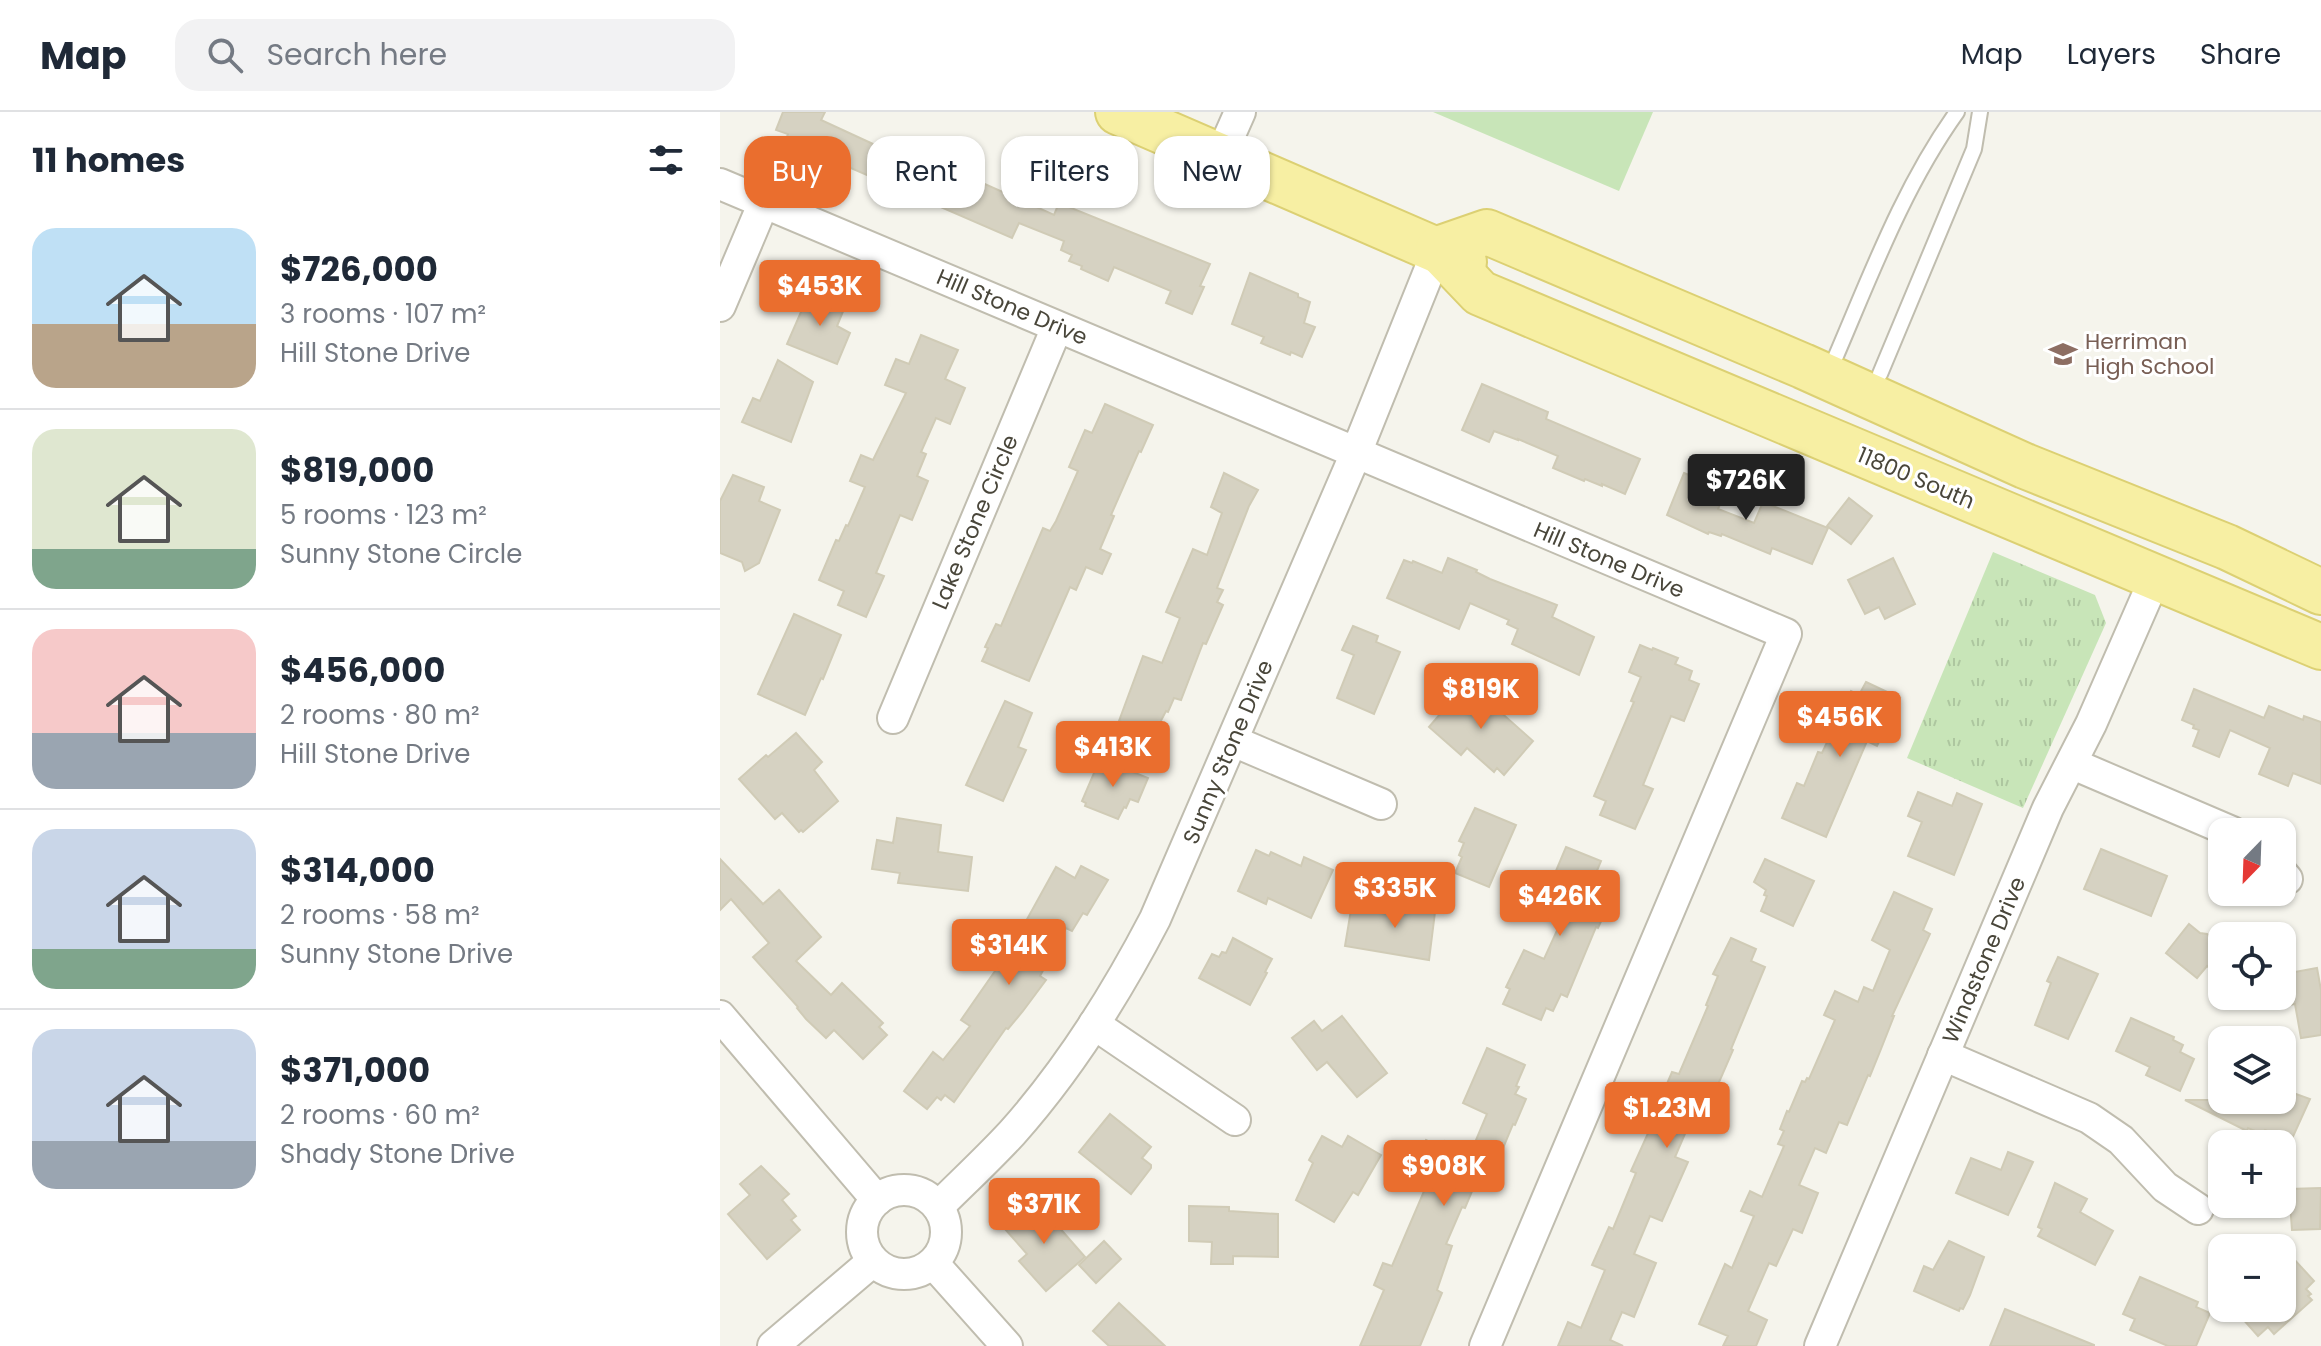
<!DOCTYPE html>
<meta charset="utf-8">
<style>
:root{--surface:#fff;--page:#f2f2f3;--text:#1f2937;--muted:#747a83;--line:#e0e1e3;--accent:#ea6e2e}
body{margin:0;font-family:Poppins,sans-serif;background:var(--page);color:var(--text);height:100vh;display:flex;flex-direction:column;font-size:30px;white-space:nowrap}
*{box-sizing:border-box;margin:0}
p{font-size:26px;color:var(--muted)}
.icon{flex:none;width:44px;height:44px;fill:none;stroke:currentColor;stroke-width:2;stroke-linecap:round;stroke-linejoin:round}
.map{position:relative;flex:1;overflow:hidden}
.panel{display:flex;flex-direction:column;background:var(--surface);width:720px}
.panel>*{flex:none}
.top-card{position:absolute;left:24px;top:24px;width:760px;height:72px;display:flex;gap:16px}
.needle{width:52px;rotate:203deg}
.controls{position:absolute;left:1488px;top:706px;display:grid;gap:16px}
.controls a{display:grid;place-items:center;width:88px;height:88px;border-radius:16px;background:var(--surface);box-shadow:0 2px 6px #0004;font-size:40px}
.price{position:absolute;translate:-50% -68px;padding:0 18px;border-radius:8px;background:var(--accent);color:#fff;font-size:26px;line-height:52px;filter:drop-shadow(0 2px 4px #0008)}
.price::after{content:'';position:absolute;left:50%;top:48px;width:24px;height:18px;margin-left:-12px;background:inherit;clip-path:polygon(0 0,100% 0,50% 100%)}
.price.active{background:#222;color:#fff}
ul{padding:0;list-style:none}
li{display:flex;align-items:center;gap:24px;height:200px;padding:0 32px}
li+li{border-top:2px solid var(--line)}
li span{display:grid;place-items:center;flex:none;width:224px;height:160px;border-radius:24px;color:#555}
li>.icon{margin-inline-start:auto}
span .icon{width:96px;height:96px;fill:#fffc;stroke-width:1}
li b{font-size:34px}
h2{display:flex;justify-content:space-between;align-items:center;height:96px;padding:0 32px;font-size:34px}
.chip{padding:0 28px;border-radius:24px;background:var(--surface);box-shadow:0 2px 6px #0004;font-size:28px;line-height:72px}
.chip.active{background:var(--accent);color:#fff}
header{display:flex;align-items:center;gap:48px;box-sizing:border-box;height:112px;padding:0 40px;background:var(--surface);border-bottom:2px solid var(--line)}
header strong{font-size:38px}
nav{display:flex;gap:44px;margin-inline-start:auto;font-size:28px}
.search{width:560px;height:72px;background:var(--page);display:flex;align-items:center;gap:20px;box-sizing:border-box;padding:0 28px;border-radius:24px;color:var(--muted);font-size:30px}
main{display:flex;flex:1;min-height:0}
.map>svg:first-child{display:block}
.grass{fill:url(#grass-tufts)}
.green{fill:#c8e5b8}
.building{fill:#d6d2c2;stroke:#d0cbb6;stroke-width:2}
.lines{fill:none;stroke-linecap:round;stroke-linejoin:round}
.service-casing{stroke:#c0bdaf;stroke-width:18}
.minor-casing{stroke:#c0bdaf;stroke-width:34}
.primary-casing{stroke:#dcd073;stroke-width:48}
.service{stroke:#fff;stroke-width:14}
.minor{stroke:#fff;stroke-width:30}
.primary{stroke:#f7efa3;stroke-width:44}
.labels{text-anchor:middle;dominant-baseline:central;stroke-width:6;stroke-linejoin:round;paint-order:stroke}
.street-label{font-size:22px;fill:#49463a;stroke:#fff}
.education-label{font-size:22px;fill:#785e54;stroke:#fff;text-anchor:start}
</style>
<header>
<strong>Map</strong>
<div class="search"><svg class="icon" aria-label="search" viewBox="0 0 24 24"><circle cx="10" cy="10" r="6"/><path d="M15 15l6 6"/></svg>Search here</div>
<nav><a>Map</a><a>Layers</a><a>Share</a></nav>
</header>
<main>
<section class="panel">
<h2>11 homes<svg class="icon" aria-label="filters" viewBox="0 0 24 24"><path d="M4 7h16M4 17h16"/><circle cx="9" cy="7" r="2"/><circle cx="15" cy="17" r="2"/></svg></h2>
<ul>
<li><span style="background:linear-gradient(#bfe0f5 60%,#b9a48a 0)"><svg class="icon" aria-label="home" viewBox="0 0 24 24"><path d="M3 11l9-7 9 7M6 9v11h12V9"/></svg></span><div><b>$726,000</b><p>3 rooms · 107 m²</p><p>Hill Stone Drive</p></div></li>
<li><span style="background:linear-gradient(#dfe7d0 75%,#7fa58c 0)"><svg class="icon" aria-label="home" viewBox="0 0 24 24"><path d="M3 11l9-7 9 7M6 9v11h12V9"/></svg></span><div><b>$819,000</b><p>5 rooms · 123 m²</p><p>Sunny Stone Circle</p></div></li>
<li><span style="background:linear-gradient(#f6c9c9 65%,#9aa5b1 0)"><svg class="icon" aria-label="home" viewBox="0 0 24 24"><path d="M3 11l9-7 9 7M6 9v11h12V9"/></svg></span><div><b>$456,000</b><p>2 rooms · 80 m²</p><p>Hill Stone Drive</p></div></li>
<li><span style="background:linear-gradient(#c9d6e8 75%,#7fa58c 0)"><svg class="icon" aria-label="home" viewBox="0 0 24 24"><path d="M3 11l9-7 9 7M6 9v11h12V9"/></svg></span><div><b>$314,000</b><p>2 rooms · 58 m²</p><p>Sunny Stone Drive</p></div></li>
<li><span style="background:linear-gradient(#c9d6e8 70%,#9aa5b1 0)"><svg class="icon" aria-label="home" viewBox="0 0 24 24"><path d="M3 11l9-7 9 7M6 9v11h12V9"/></svg></span><div><b>$371,000</b><p>2 rooms · 60 m²</p><p>Shady Stone Drive</p></div></li>
</ul>
</section>
<div class="map">
<svg width="1601" height="1234" viewBox="0 0 1601 1234">
<defs>
<pattern id="grass-tufts" width="24" height="20" patternUnits="userSpaceOnUse" patternTransform="scale(2)"><rect width="24" height="20" fill="#c8e5b8"/><path d="M3 7l-1-3M5 7V3M7 7l1-3M15 17l-1-3M17 17v-4M19 17l1-3" fill="none" stroke="#adc69f"/></pattern>
</defs>
<rect width="100%" height="100%" fill="#f5f4ec"/>
<polygon class="grass" points="1273,440 1375,483 1386,511 1303,696 1187,646"/>
<polygon class="green" points="713,0 933,0 899,79"/>
<g class="building">
<polygon points="63,0 105,0 101,8 166,38 169,29 334,103 339,91 490,152 480,174 484,175 472,202 446,191 451,179 394,155 388,169 361,157 362,154 349,149 352,143 341,138 344,129 299,111 292,126 101,43 101,44 65,30 68,22 56,18"/>
<polygon points="530,161 578,182 578,185 590,190 584,211 595,215 582,245 571,240 570,243 541,231 544,225 512,212"/>
<polygon points="91,177 126,192 117,214 130,221 117,252 67,232"/>
<polygon points="201,223 238,238 225,267 245,276 230,312 216,306 201,340 206,342 197,364 208,369 192,408 180,403 156,461 164,464 146,505 118,493 124,479 99,468 116,428 119,429 126,413 128,414 145,375 130,369 141,343 153,348 186,281 165,273 176,247 189,252"/>
<polygon points="58,248 93,270 71,330 22,310 33,286 40,289"/>
<polygon points="762,272 828,300 826,307 920,347 905,382 882,372 882,374 865,367 864,369 833,356 838,344 798,327 798,328 774,319 769,330 742,318"/>
<polygon points="385,292 433,313 421,340 419,339 391,403 394,404 380,437 391,442 382,462 366,455 356,478 350,475 309,569 262,549 268,536 265,535 276,512 281,514 323,416 330,419 336,409 358,359 349,355 365,318 372,321"/>
<polygon points="504,361 538,378 529,394 497,476 503,478 497,490 503,493 486,532 483,531 461,588 454,586 448,600 446,599 433,624 399,609 423,544 442,551 460,506 446,500 473,437 487,443 502,401 491,395"/>
<polygon points="964,361 1006,378 998,397 1034,411 1043,390 1108,416 1092,452 1052,436 1050,442 1002,422 1001,424 989,420 988,422 947,403"/>
<polygon points="13,363 44,375 39,389 60,398 39,451 25,459 22,450 0,441 0,389"/>
<polygon points="1129,386 1152,404 1131,432 1107,414"/>
<polygon points="728,446 757,458 756,460 770,467 837,493 832,505 874,525 859,563 792,532 798,517 787,512 789,508 750,491 739,517 667,486 684,448 692,451 693,449 722,461"/>
<polygon points="1173,446 1195,492 1165,507 1159,495 1145,502 1128,468"/>
<polygon points="74,502 121,523 103,567 101,566 85,603 38,582"/>
<polygon points="633,514 658,524 656,530 680,540 654,602 617,586 634,543 622,538"/>
<polygon points="920,533 932,538 933,536 958,546 955,552 972,559 969,568 979,572 964,609 951,604 923,673 933,677 915,717 880,703 886,689 874,684 914,590 911,589 921,565 909,560"/>
<polygon points="1146,570 1180,586 1157,634 1147,629 1106,725 1062,706 1077,671 1084,674 1098,640 1102,641 1131,579 1139,583"/>
<polygon points="746,572 758,583 759,581 813,629 784,663 777,656 774,660 747,636 741,643 709,615"/>
<polygon points="1474,577 1544,606 1549,594 1583,608 1584,604 1601,610 1601,672 1573,661 1568,674 1539,662 1550,636 1510,618 1499,645 1473,634 1479,618 1473,616 1474,613 1462,608"/>
<polygon points="285,589 312,601 298,635 306,638 283,689 246,673"/>
<polygon points="76,621 102,650 94,658 118,689 83,720 81,718 79,720 62,701 55,707 19,667 46,643 48,645"/>
<polygon points="380,647 428,666 418,690 410,687 406,696 404,695 398,707 365,694 366,691 362,689"/>
<polygon points="1198,680 1232,694 1237,681 1262,692 1234,763 1188,744 1202,710 1188,704"/>
<polygon points="755,696 796,713 769,775 735,761 742,745 739,743 744,731 739,729"/>
<polygon points="177,706 221,713 218,740 252,745 248,779 178,771 180,761 152,757 157,728 173,731"/>
<polygon points="846,735 881,749 868,780 890,790 878,816 876,815 847,885 841,882 833,899 826,896 821,908 783,892 790,877 786,875 804,838 824,847 840,812 843,802 822,792"/>
<polygon points="1381,737 1447,764 1431,804 1364,777"/>
<polygon points="536,738 549,744 551,740 581,754 584,745 613,758 591,806 548,786 546,792 518,779"/>
<polygon points="0,747 43,792 59,778 101,825 76,849 111,883 122,871 163,911 159,915 167,923 143,947 114,918 106,926 86,907 77,896 78,895 33,845 49,831 11,787 0,798"/>
<polygon points="1045,747 1094,769 1073,814 1041,799 1047,784 1044,783 1046,778 1034,770"/>
<polygon points="361,754 388,768 367,803 363,801 352,819 346,816 320,864 326,868 303,899 288,917 286,916 234,990 225,983 221,988 217,985 207,997 184,979 213,940 223,948 250,914 241,908 280,852 294,862 317,827 301,818 336,755 355,766"/>
<polygon points="1174,780 1212,797 1203,818 1210,822 1172,904 1174,904 1161,937 1150,964 1148,963 1127,1013 1119,1010 1106,1041 1095,1036 1079,1073 1098,1081 1082,1121 1073,1117 1056,1154 1049,1151 1028,1199 1047,1208 1036,1234 1003,1234 1008,1224 979,1212 1005,1152 1012,1156 1034,1104 1021,1099 1030,1079 1042,1085 1064,1034 1058,1032 1064,1019 1060,1017 1067,999 1069,1000 1082,969 1085,970 1087,966 1089,967 1115,908 1104,903 1115,879 1138,890 1144,875 1153,879 1170,838 1152,828"/>
<polygon points="677,786 716,792 709,848 625,834 631,798 642,800 643,798 674,803"/>
<polygon points="1469,812 1480,821 1487,822 1502,835 1502,866 1487,854 1477,866 1446,841"/>
<polygon points="513,826 552,847 545,860 547,861 530,893 479,866 492,842 499,845 502,840 506,841"/>
<polygon points="1011,826 1036,837 1031,849 1045,855 1011,937 1013,938 980,1014 970,1010 955,1045 968,1050 942,1109 930,1104 914,1142 936,1151 914,1205 902,1200 890,1228 903,1234 838,1234 848,1210 861,1216 885,1158 872,1153 889,1115 893,1117 916,1061 911,1059 939,997 937,995 952,960 959,962 988,894 986,893 998,864 993,862"/>
<polygon points="1338,845 1378,862 1348,927 1315,913 1331,871 1327,869"/>
<polygon points="1597,856 1601,878 1601,923 1581,926 1575,892 1562,894 1562,865 1569,864 1569,861"/>
<polygon points="622,904 667,961 637,985 607,950 597,958 572,926 594,909 602,919"/>
<polygon points="1411,906 1454,925 1453,928 1463,933 1460,940 1474,947 1460,979 1426,963 1430,955 1396,939"/>
<polygon points="767,936 805,953 796,974 799,975 795,982 806,987 795,1013 793,1012 766,1077 755,1072 745,1096 742,1095 726,1132 732,1134 717,1178 722,1181 700,1234 640,1234 664,1178 654,1173 663,1151 672,1154 714,1056 697,1049 706,1028 722,1035 725,1029 751,1040 767,1002 743,991"/>
<polygon points="1562,977 1590,987 1571,1029 1545,1018 1542,1022 1528,1016 1527,1019 1465,988 1562,988"/>
<polygon points="390,1002 431,1035 422,1046 431,1053 431,1056 411,1082 359,1040"/>
<polygon points="602,1024 622,1035 628,1024 661,1043 638,1083 633,1080 614,1110 576,1088 593,1051 589,1048"/>
<polygon points="1288,1040 1313,1050 1288,1103 1236,1081 1251,1046 1281,1058"/>
<polygon points="41,1054 69,1082 62,1088 76,1104 71,1108 80,1118 47,1147 8,1102 30,1083 20,1072"/>
<polygon points="1335,1071 1367,1087 1360,1100 1393,1119 1375,1153 1318,1124 1322,1117 1318,1115"/>
<polygon points="1601,1076 1600,1117 1572,1118 1569,1077"/>
<polygon points="316,1089 365,1145 326,1179 299,1149 307,1142 285,1117"/>
<polygon points="469,1094 509,1095 509,1099 558,1102 558,1145 513,1144 513,1152 491,1152 492,1130 469,1129"/>
<polygon points="384,1129 401,1147 376,1171 359,1153"/>
<polygon points="1229,1129 1264,1145 1250,1183 1243,1197 1240,1196 1239,1199 1194,1179 1204,1154 1213,1158"/>
<polygon points="1562,1134 1594,1169 1586,1177 1591,1182 1588,1184 1592,1188 1554,1222 1548,1215 1538,1224 1513,1196 1562,1196"/>
<polygon points="1420,1165 1478,1190 1476,1195 1490,1201 1476,1234 1448,1234 1410,1218 1415,1207 1403,1202"/>
<polygon points="399,1191 445,1234 389,1234 373,1219"/>
<polygon points="1285,1197 1374,1233 1374,1234 1270,1234"/>
</g>
<g class="lines">
<defs>
<g id="service">
<path d="M 1116,244 C 1152,160 1184,74 1237,0"/>
<polyline points="1160,262 1254,37 1260,0"/>
</g>
<g id="minor">
<polyline points="501,43 520,0"/>
<polyline points="0,72 1066,522 765,1234"/>
<polyline points="0,194 44,90"/>
<polyline points="173,606 337,215"/>
<polyline points="513,629 661,692"/>
<polyline points="1353,652 1512,720"/>
<polyline points="1562,761 1567,767"/>
<polyline points="0,904 157,1088"/>
<polyline points="374,912 515,1008"/>
<polyline points="1223,943 1369,1006 1401,1028 1445,1075 1478,1097"/>
<circle cx="184" cy="1120" r="42"/>
<path d="M 218,1095 C 243,1070 268,1047 292,1021 C 349,957 396,882 435,807 L 636,341 L 718,137"/>
<polyline points="213,1151 287,1234"/>
<polyline points="53,1234 153,1149"/>
<polyline points="1100,1234 1328,696 1371,612 1435,466"/>
</g>
<g id="primary">
<polyline points="398,0 744,150"/>
<polyline points="718,137 760,181 1601,535"/>
<polyline points="718,137 767,120 1083,254 1305,354 1507,435 1601,480"/>
</g>
</defs>
<use href="#service" class="service-casing"/>
<use href="#minor" class="minor-casing"/>
<use href="#primary" class="primary-casing"/>
<use href="#service" class="service"/>
<use href="#minor" class="minor"/>
<use href="#primary" class="primary"/>
</g>
<defs>
<symbol id="school-bare" viewBox="-9 -9 18 18"><path d="M0-5L7-2L0 1L-7-2ZM-4 1L0 2.5L4 1V4Q0 6-4 4Z" fill="#8d6e63" stroke="#fff" stroke-width="2.5" paint-order="stroke"/></symbol>
</defs>
<g fill-rule="evenodd">
<use href="#school-bare" x="1323" y="222" width="40" height="40"/>
</g>
<g class="labels">
<g class="street-label">
<text transform="translate(292 195) rotate(23)">Hill Stone Drive</text>
<text transform="translate(1196 366) rotate(23)">11800 South</text>
<text transform="translate(255 410) rotate(-67)">Lake Stone Circle</text>
<text transform="translate(889 448) rotate(23)">Hill Stone Drive</text>
<text transform="translate(508 640) rotate(-67)">Sunny Stone Drive</text>
<text transform="translate(1264 848) rotate(-67)">Windstone Drive</text>
</g>
<g class="education-label">
<text x="1365" y="229">Herriman<tspan x="1365" dy="25">High School</tspan></text>
</g>
</g>
</svg>
<div class="controls">
<a><svg class="needle" viewBox="-14 -14 28 28"><path d="M0-13l5 13h-10z" fill="#e53935"/><path d="M0 13l5-13h-10z" fill="#747a83"/></svg></a>
<a><svg class="icon" aria-label="locate" viewBox="0 0 24 24"><circle cx="12" cy="12" r="6"/><path d="M12 2v4M12 18v4M2 12h4M18 12h4"/></svg></a>
<a><svg class="icon" aria-label="layers" viewBox="0 0 24 24"><path d="M12 4l9 5-9 5-9-5zM3 14l9 5 9-5"/></svg></a>
<a>+</a>
<a>−</a>
</div>
<b class="price" style="left:100px;top:216px">$453K</b>
<b class="price active" style="left:1026px;top:410px">$726K</b>
<b class="price" style="left:761px;top:619px">$819K</b>
<b class="price" style="left:1120px;top:647px">$456K</b>
<b class="price" style="left:393px;top:677px">$413K</b>
<b class="price" style="left:675px;top:818px">$335K</b>
<b class="price" style="left:840px;top:826px">$426K</b>
<b class="price" style="left:289px;top:875px">$314K</b>
<b class="price" style="left:947px;top:1038px">$1.23M</b>
<b class="price" style="left:724px;top:1096px">$908K</b>
<b class="price" style="left:324px;top:1134px">$371K</b>
<div class="top-card">
<a class="chip active">Buy</a>
<a class="chip">Rent</a>
<a class="chip">Filters</a>
<a class="chip">New</a>
</div>
</div>
</main>
